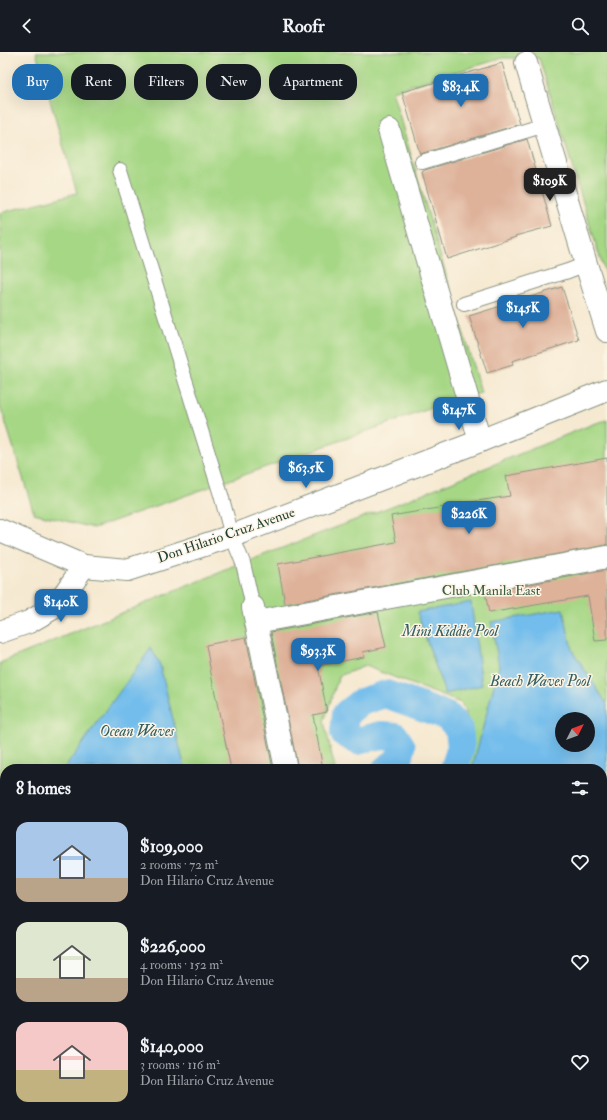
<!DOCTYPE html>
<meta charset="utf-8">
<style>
:root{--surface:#171b24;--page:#242831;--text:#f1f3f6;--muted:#9ea1a6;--accent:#1f6fb2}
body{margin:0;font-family:"IM FELL Double Pica",serif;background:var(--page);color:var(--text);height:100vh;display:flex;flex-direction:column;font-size:15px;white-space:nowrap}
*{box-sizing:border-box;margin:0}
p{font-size:13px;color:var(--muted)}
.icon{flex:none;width:22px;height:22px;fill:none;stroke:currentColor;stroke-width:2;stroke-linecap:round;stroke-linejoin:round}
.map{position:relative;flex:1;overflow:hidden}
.drawer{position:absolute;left:0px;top:712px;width:607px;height:356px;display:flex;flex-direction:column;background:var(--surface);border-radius:16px 16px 0 0;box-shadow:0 4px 16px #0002}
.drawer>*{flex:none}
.top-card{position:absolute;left:12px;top:12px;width:400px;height:36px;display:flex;gap:8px}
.needle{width:26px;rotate:48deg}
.fabs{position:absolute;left:555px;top:660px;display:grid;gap:8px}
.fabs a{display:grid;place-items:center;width:40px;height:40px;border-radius:50%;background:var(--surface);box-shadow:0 4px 16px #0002;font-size:20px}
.price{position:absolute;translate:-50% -34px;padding:0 9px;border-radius:8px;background:var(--accent);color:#fff;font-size:13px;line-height:26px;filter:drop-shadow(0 1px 2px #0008)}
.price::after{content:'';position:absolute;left:50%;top:24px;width:12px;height:9px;margin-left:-6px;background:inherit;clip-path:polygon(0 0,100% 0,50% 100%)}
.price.on{background:#222;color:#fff}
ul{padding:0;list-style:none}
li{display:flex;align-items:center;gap:12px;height:100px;padding:0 16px}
li span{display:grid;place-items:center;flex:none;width:112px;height:80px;border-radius:12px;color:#555}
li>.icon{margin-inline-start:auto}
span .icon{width:48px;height:48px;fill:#fffc;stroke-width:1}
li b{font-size:17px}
h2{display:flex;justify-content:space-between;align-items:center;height:48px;padding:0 16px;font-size:17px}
.chip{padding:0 14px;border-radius:16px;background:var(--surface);box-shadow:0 4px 16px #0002;font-size:14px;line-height:36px}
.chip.on{background:var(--accent);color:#fff}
header{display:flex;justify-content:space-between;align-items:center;height:52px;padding:0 16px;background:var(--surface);font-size:18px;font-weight:800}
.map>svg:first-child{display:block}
.green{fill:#a6d785;stroke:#628a5c;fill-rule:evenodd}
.water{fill:#73bdec;stroke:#497d90;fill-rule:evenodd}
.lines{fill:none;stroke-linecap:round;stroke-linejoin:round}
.canal{stroke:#73bdec;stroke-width:28}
.river{stroke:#73bdec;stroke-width:48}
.building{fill:#deb199}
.lane-casing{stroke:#8a9382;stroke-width:16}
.street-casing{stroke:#8a9382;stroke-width:24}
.secondary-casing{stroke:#8a9382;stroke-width:24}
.lane{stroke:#fff;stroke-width:14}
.street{stroke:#fff;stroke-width:22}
.secondary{stroke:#fff;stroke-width:22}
.labels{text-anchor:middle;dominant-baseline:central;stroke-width:3;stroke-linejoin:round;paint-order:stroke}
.street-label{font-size:14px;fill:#1f3d34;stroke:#fcf5e5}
.park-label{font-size:14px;fill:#3a5c44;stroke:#fcf5e5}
.water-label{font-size:15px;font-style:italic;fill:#345d62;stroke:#fcf5e5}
</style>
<header><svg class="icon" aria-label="back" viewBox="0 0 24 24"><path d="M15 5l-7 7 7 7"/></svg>Roofr<svg class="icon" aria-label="search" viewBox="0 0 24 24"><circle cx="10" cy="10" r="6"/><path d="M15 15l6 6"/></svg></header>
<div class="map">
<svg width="607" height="1068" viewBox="0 0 607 1068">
<rect width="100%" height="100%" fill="#fcf5e5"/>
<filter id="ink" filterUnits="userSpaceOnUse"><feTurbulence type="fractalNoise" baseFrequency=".025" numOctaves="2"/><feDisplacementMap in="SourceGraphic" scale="8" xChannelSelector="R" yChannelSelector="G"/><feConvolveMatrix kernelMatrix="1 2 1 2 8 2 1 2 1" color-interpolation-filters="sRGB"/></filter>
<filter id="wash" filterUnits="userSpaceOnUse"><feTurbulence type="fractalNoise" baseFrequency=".012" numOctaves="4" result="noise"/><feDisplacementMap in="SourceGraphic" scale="16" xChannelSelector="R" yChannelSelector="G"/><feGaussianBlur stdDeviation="0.9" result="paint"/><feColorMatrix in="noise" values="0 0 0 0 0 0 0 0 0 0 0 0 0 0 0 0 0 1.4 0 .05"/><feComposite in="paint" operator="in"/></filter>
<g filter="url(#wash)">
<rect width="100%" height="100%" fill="#f6e9d1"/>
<g class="green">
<polygon points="36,0 607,0 607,229 539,6 503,6 392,39 481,341 449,350 94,476 34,461 0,353 0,161 77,141"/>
<path d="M 607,368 L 607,1068 L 244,1068 L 243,1063 L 602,1063 L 602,717 L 455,717 L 469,670 L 461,651 L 365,614 L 339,624 L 324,669 L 335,717 L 5,717 L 5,1053 L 0,1053 L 0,611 L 243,511 L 397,452 L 593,372 ZM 562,667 L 588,667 L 588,693 L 562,693 Z"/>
</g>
<g class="water">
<polygon points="471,550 482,633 445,642 417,560"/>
<path d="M 563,557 L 572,598 L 607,652 L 607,778 L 602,780 L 602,717 L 472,717 L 499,614 L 491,570 ZM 562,667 L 588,667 L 588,693 L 562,693 Z"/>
<polygon points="151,596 160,613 185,717 64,717"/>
<polygon points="5,735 5,828 0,828 0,736"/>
<rect x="0" y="837" width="5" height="117"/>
</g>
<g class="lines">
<polyline class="canal" points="386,717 399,708 402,695 395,684 381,683 358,689 344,681 346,662 361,650 386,642 447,664 459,677 461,695 454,717"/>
<g class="river">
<polyline points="217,1063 220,1068"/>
<polyline points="135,1068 152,1063"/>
</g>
</g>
<g id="blocks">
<g class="building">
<polygon points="502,11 520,72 420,102 402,40"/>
<polygon points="527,87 552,174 515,184 516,185 447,207 422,120 425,118"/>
<polygon points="562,235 579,288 512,309 513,313 487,321 469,264"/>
<polygon points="607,406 607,493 285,552 278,512 396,490 391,464 450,454 450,453 510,444 506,424"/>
<polygon points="607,518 607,588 595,589 588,544 489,561 485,540"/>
<polygon points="378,560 386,595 363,600 364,605 318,614 327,660 313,663 323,717 298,717 271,580"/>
<polygon points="246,585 273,717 231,717 212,627 206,593"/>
</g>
</g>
</g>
<g filter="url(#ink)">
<use href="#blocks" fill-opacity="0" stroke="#8a9382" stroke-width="1"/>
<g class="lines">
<defs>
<g id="lane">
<polyline points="422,110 545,73"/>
<polyline points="120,118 221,443 232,484 243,511 253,555"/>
<polyline points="464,252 568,219 586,212"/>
</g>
<g id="street">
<polyline points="526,11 586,212 607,279"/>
<polyline points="389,78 480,389"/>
<polyline points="253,555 286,717"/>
<polyline points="256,570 607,505"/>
<polyline points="0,580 29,570 55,555 84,514"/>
<polyline points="602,827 607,826"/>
<polyline points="319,1068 320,1063"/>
</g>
<polyline id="secondary" points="0,478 84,514 127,518 232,484 480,389 607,338"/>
</defs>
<use href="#lane" class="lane-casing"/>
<use href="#street" class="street-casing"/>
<use href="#secondary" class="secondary-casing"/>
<use href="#lane" class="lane"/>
<use href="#street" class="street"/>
<use href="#secondary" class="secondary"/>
</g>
</g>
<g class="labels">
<g class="street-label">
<text transform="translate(226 483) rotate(-19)">Don Hilario Cruz Avenue</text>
</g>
<g class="park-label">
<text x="491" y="538">Club Manila East</text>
</g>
<g class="water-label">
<text x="450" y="579">Mini Kiddie Pool</text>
<text x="540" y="629">Beach Waves Pool</text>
<text x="137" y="679">Ocean Waves</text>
</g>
</g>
</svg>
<div class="fabs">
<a><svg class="needle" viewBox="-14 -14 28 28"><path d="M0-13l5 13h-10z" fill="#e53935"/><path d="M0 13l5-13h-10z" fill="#9ea1a6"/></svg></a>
</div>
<b class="price" style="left:461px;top:56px">$83.4K</b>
<b class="price on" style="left:550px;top:150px">$109K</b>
<b class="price" style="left:523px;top:277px">$145K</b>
<b class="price" style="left:459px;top:379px">$147K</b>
<b class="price" style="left:306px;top:437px">$63.5K</b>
<b class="price" style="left:469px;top:483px">$226K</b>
<b class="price" style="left:61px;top:571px">$140K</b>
<b class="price" style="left:318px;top:620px">$93.3K</b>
<div class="top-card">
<a class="chip on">Buy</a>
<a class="chip">Rent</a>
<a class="chip">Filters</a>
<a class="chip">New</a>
<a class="chip">Apartment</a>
</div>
<section class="drawer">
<h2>8 homes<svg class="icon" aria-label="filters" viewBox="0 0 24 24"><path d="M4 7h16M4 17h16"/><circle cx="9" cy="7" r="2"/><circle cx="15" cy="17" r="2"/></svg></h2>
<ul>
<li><span style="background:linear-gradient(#a9c7e8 70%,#b9a48a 0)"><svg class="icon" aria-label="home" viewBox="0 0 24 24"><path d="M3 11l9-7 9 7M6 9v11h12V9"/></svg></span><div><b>$109,000</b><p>2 rooms · 72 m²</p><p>Don Hilario Cruz Avenue</p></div><svg class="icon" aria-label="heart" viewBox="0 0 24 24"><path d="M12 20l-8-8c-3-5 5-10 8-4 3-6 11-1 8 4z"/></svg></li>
<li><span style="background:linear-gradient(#dfe7d0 70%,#b9a48a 0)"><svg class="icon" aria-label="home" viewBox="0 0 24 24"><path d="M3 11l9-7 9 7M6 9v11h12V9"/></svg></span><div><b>$226,000</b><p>4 rooms · 152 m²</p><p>Don Hilario Cruz Avenue</p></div><svg class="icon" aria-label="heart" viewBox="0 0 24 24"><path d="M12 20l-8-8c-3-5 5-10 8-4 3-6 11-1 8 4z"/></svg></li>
<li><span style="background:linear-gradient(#f6c9c9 60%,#c2b280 0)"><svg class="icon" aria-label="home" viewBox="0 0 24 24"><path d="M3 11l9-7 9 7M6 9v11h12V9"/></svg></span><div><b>$140,000</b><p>3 rooms · 116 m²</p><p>Don Hilario Cruz Avenue</p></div><svg class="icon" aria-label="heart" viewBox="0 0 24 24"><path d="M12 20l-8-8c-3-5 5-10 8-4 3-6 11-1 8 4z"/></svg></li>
</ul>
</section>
</div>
